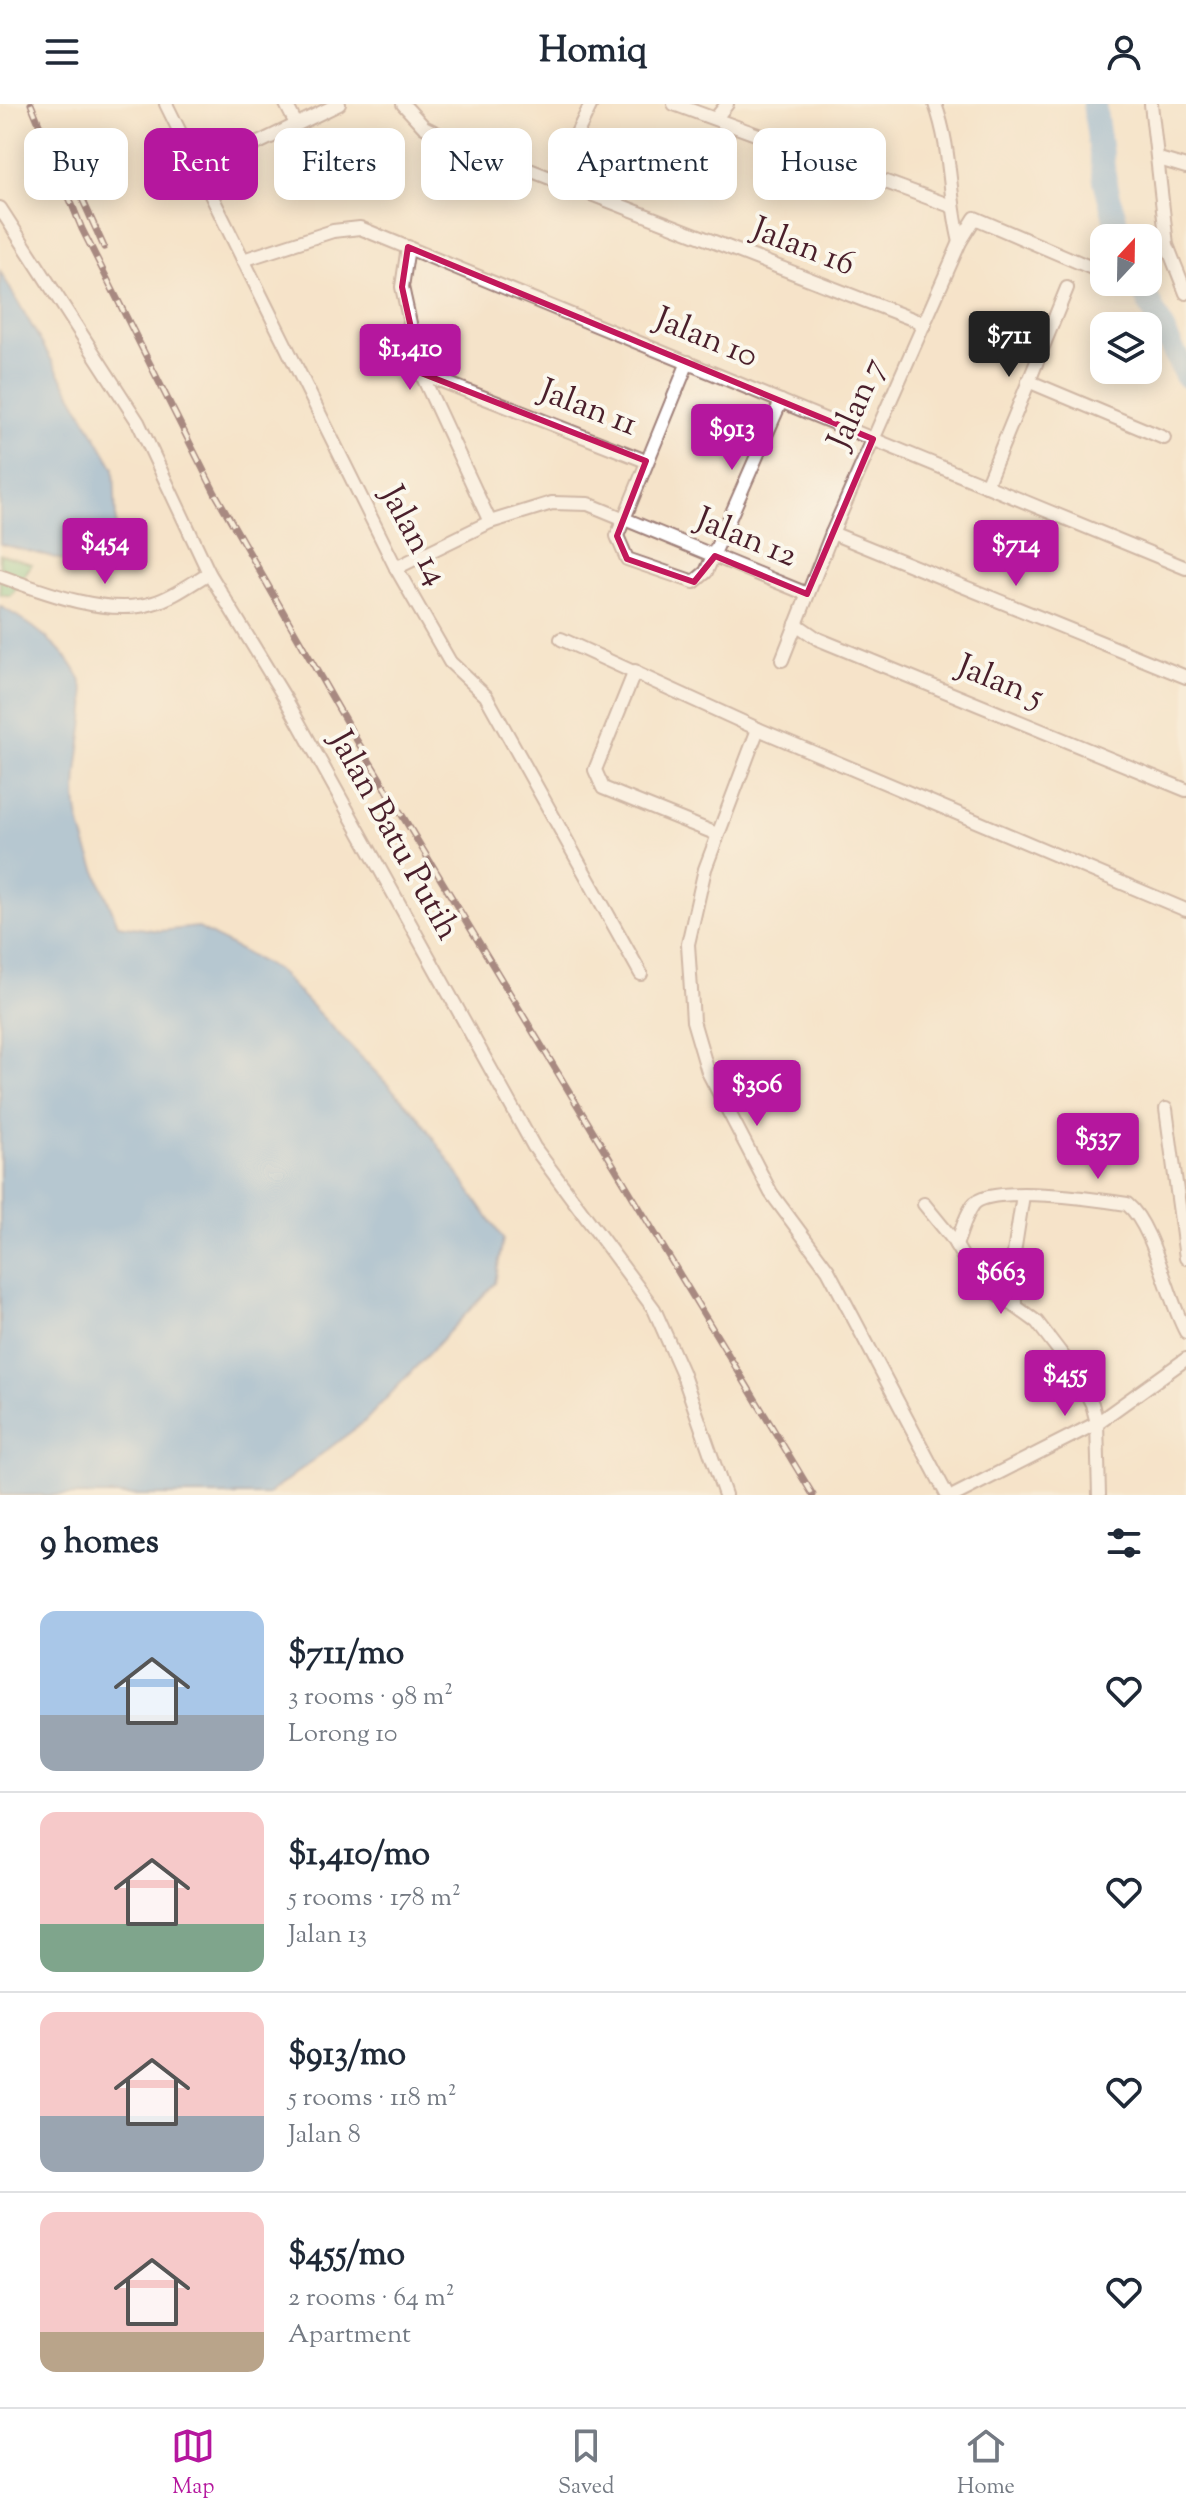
<!DOCTYPE html>
<meta charset="utf-8">
<style>
:root{--surface:#fff;--page:#f6f6f7;--text:#1f2937;--muted:#747a83;--line:#e0e1e3;--accent:#b5179e}
body{margin:0;font-family:"Sorts Mill Goudy",serif;background:var(--page);color:var(--text);height:100vh;display:flex;flex-direction:column;font-size:30px;white-space:nowrap}
*{box-sizing:border-box;margin:0}
p{font-size:26px;color:var(--muted)}
.icon{flex:none;width:44px;height:44px;fill:none;stroke:currentColor;stroke-width:2;stroke-linecap:round;stroke-linejoin:round}
.map{position:relative;height:1391px;overflow:hidden}
.panel{display:flex;flex-direction:column;background:var(--surface);flex:1}
.panel>*{flex:none}
.guide{position:absolute;left:24px;top:24px;width:1138px;height:72px;display:flex;gap:16px}
.needle{width:52px;rotate:22deg}
.tools{position:absolute;left:1090px;top:120px;display:grid;gap:16px}
.tools a{display:grid;place-items:center;width:72px;height:72px;border-radius:16px;background:var(--surface);box-shadow:0 4px 20px #0003;font-size:40px}
.price{position:absolute;translate:-50% -68px;padding:0 18px;border-radius:8px;background:var(--accent);color:#fff;font-size:26px;line-height:52px;filter:drop-shadow(0 2px 4px #0008)}
.price::after{content:'';position:absolute;left:50%;top:48px;width:24px;height:18px;margin-left:-12px;background:inherit;clip-path:polygon(0 0,100% 0,50% 100%)}
.price.on{background:#222;color:#fff}
ul{padding:0;list-style:none}
li{display:flex;align-items:center;gap:24px;height:200px;padding:0 40px}
li+li{border-top:2px solid var(--line)}
li span{display:grid;place-items:center;flex:none;width:224px;height:160px;border-radius:16px;color:#555}
li>.icon{margin-inline-start:auto}
span .icon{width:96px;height:96px;fill:#fffc;stroke-width:1}
li b{font-size:34px}
h2{display:flex;justify-content:space-between;align-items:center;height:96px;padding:0 40px;font-size:34px}
.pill{padding:0 28px;border-radius:16px;background:var(--surface);box-shadow:0 4px 20px #0003;font-size:28px;line-height:72px}
.pill.on{background:var(--accent);color:#fff}
header{display:flex;justify-content:space-between;align-items:center;height:104px;padding:0 40px;background:var(--surface);font-size:36px;font-weight:700}
.dock{display:flex;justify-content:space-around;align-items:center;height:112px;border-top:2px solid var(--line);background:var(--surface);font-size:22px;color:var(--muted)}
.dock a{display:grid;justify-items:center;gap:4px}
.dock .on{color:var(--accent)}
.map>svg:first-child{display:block}
.green{fill:#79c98a;stroke:#62745a;stroke-width:2}
.water{fill:#69a4d9;stroke:#5a6282;stroke-width:2}
.lines{fill:none;stroke-linecap:round;stroke-linejoin:round}
.river{stroke:#69a4d9;stroke-width:24}
.street-casing{stroke:#a0817a;stroke-width:16}
.street{stroke:#fff;stroke-width:12}
.rail-casing{stroke:#4a1f2b;stroke-width:7}
.rail{stroke:#fbf7ec;stroke-width:4;stroke-dasharray:12;stroke-linecap:butt}
.marked{fill:none;stroke:#c2185b;stroke-width:6;stroke-linejoin:round}
.labels{text-anchor:middle;dominant-baseline:central;stroke-width:8;stroke-linejoin:round;paint-order:stroke}
.street-label{font-size:34px;fill:#4a1f2b;stroke:#fbf7ec}
</style>
<header><svg class="icon" aria-label="menu" viewBox="0 0 24 24"><path d="M4 6h16M4 12h16M4 18h16"/></svg>Homiq<svg class="icon" aria-label="person" viewBox="0 0 24 24"><circle cx="12" cy="8" r="4"/><path d="M4 21q1-7 8-7t8 7"/></svg></header>
<div class="map">
<svg width="1186" height="1391" viewBox="0 0 1186 1391">
<rect width="100%" height="100%" fill="#fbf7ec"/>
<filter id="ink" filterUnits="userSpaceOnUse"><feTurbulence type="fractalNoise" baseFrequency=".0125" numOctaves="2"/><feDisplacementMap in="SourceGraphic" scale="16" xChannelSelector="R" yChannelSelector="G"/><feConvolveMatrix kernelMatrix="1 2 1 2 8 2 1 2 1" color-interpolation-filters="sRGB"/></filter>
<filter id="wash" filterUnits="userSpaceOnUse"><feTurbulence type="fractalNoise" baseFrequency=".006" numOctaves="4" result="noise"/><feDisplacementMap in="SourceGraphic" scale="32" xChannelSelector="R" yChannelSelector="G"/><feGaussianBlur stdDeviation="1.8" result="paint"/><feColorMatrix in="noise" values="0 0 0 0 0 0 0 0 0 0 0 0 0 0 0 0 0 1.4 0 .05"/><feComposite in="paint" operator="in"/></filter>
<g filter="url(#wash)">
<rect width="100%" height="100%" fill="#f5e3c9"/>
<polygon class="green" points="0,450 32,460 11,492 0,490"/>
<g class="water">
<polygon points="0,167 114,364 118,470 0,440"/>
<path d="M 0,502 C 36,522 90,560 85,606 C 82,642 71,680 79,716 C 87,751 105,787 118,821 L 160,827 L 197,823 L 278,867 L 418,1012 L 503,1135 L 495,1179 L 364,1318 L 267,1391 L 0,1391 Z"/>
</g>
<g class="lines">
<g class="river">
<polyline points="1094,0 1105,77 1120,134"/>
<polyline points="1139,178 1186,272"/>
</g>
</g>
</g>
<g filter="url(#ink)">
<g class="lines">
<defs>
<g id="street">
<polyline points="166,0 396,464 450,558 486,592 641,870"/>
<polyline points="286,0 296,20"/>
<polyline points="403,0 424,23 442,32 925,220"/>
<polyline points="674,0 951,102"/>
<path d="M 935,0 C 952,47 948,90 960,138"/>
<polyline points="1151,0 1167,141 1186,189"/>
<polyline points="716,14 727,0"/>
<polyline points="1159,55 1186,63"/>
<polyline points="200,67 339,0"/>
<polyline points="554,77 591,0"/>
<polyline points="0,104 138,318 209,469 285,594 534,1043 654,1205 682,1268 725,1391"/>
<polyline points="408,143 402,183 421,269 490,418"/>
<polyline points="243,156 333,127 360,124 1186,464"/>
<polyline points="688,258 617,432 627,455 694,478 706,468 781,297"/>
<polyline points="421,269 646,357"/>
<polyline points="1028,277 1164,334"/>
<polyline points="986,382 1067,184"/>
<polyline points="832,429 1186,573"/>
<polyline points="396,464 490,418 552,399 588,400 807,490"/>
<path d="M 0,472 C 43,488 107,513 153,499 C 172,494 192,479 209,469"/>
<polyline points="796,520 818,535 1186,686"/>
<polyline points="561,535 758,625 1186,806"/>
<polyline points="782,556 832,429 960,138 975,114 1099,167"/>
<polyline points="635,567 595,666 603,684 717,730"/>
<polyline points="758,625 705,765 688,840 693,917 708,968 771,1089 828,1166 947,1391"/>
<polyline points="1166,1005 1186,1154"/>
<polyline points="924,1100 951,1133 975,1173 1037,1218 1076,1269 1092,1300 1097,1319 1099,1391"/>
<path d="M 956,1141 C 961,1129 965,1112 973,1101 C 989,1079 1101,1096 1127,1100 C 1154,1122 1167,1194 1186,1228"/>
<polyline points="1016,1200 1014,1149 1023,1091"/>
<polyline points="955,1391 1097,1319 1186,1255"/>
</g>
</defs>
<use href="#street" class="street-casing"/>
<use href="#street" class="street"/>
<defs>
<g id="rail">
<polyline points="31,0 82,125 215,389 356,635 813,1391"/>
<polyline points="81,92 104,143"/>
</g>
</defs>
<use href="#rail" class="rail-casing"/>
<use href="#rail" class="rail"/>
</g>
</g>
<path d="M0 0H1186V1391H0ZM 408,143 L 873,335 L 807,490 L 715,452 L 694,478 L 627,455 L 617,432 L 646,357 L 421,269 L 402,183 Z" fill="#f5e3c9" fill-opacity=".55" fill-rule="evenodd"/>
<path class="marked" d="M 408,143 L 873,335 L 807,490 L 715,452 L 694,478 L 627,455 L 617,432 L 646,357 L 421,269 L 402,183 Z"/>
<g class="labels">
<g class="street-label">
<text transform="translate(803 144) rotate(21)">Jalan 16</text>
<text transform="translate(706 235) rotate(22)">Jalan 10</text>
<text transform="translate(858 300) rotate(-66)">Jalan 7</text>
<text transform="translate(588 305) rotate(21)">Jalan 11</text>
<text transform="translate(413 432) rotate(62)">Jalan 14</text>
<text transform="translate(746 435) rotate(22)">Jalan 12</text>
<text transform="translate(1000 579) rotate(22)">Jalan 5</text>
<text transform="translate(393 732) rotate(61)">Jalan Batu Putih</text>
</g>
</g>
</svg>
<div class="tools">
<a><svg class="needle" viewBox="-14 -14 28 28"><path d="M0-13l5 13h-10z" fill="#e53935"/><path d="M0 13l5-13h-10z" fill="#747a83"/></svg></a>
<a><svg class="icon" aria-label="layers" viewBox="0 0 24 24"><path d="M12 4l9 5-9 5-9-5zM3 14l9 5 9-5"/></svg></a>
</div>
<b class="price on" style="left:1009px;top:275px">$711</b>
<b class="price" style="left:410px;top:288px">$1,410</b>
<b class="price" style="left:732px;top:368px">$913</b>
<b class="price" style="left:105px;top:482px">$454</b>
<b class="price" style="left:1016px;top:484px">$714</b>
<b class="price" style="left:757px;top:1024px">$306</b>
<b class="price" style="left:1098px;top:1077px">$537</b>
<b class="price" style="left:1001px;top:1212px">$663</b>
<b class="price" style="left:1065px;top:1314px">$455</b>
<div class="guide">
<a class="pill">Buy</a>
<a class="pill on">Rent</a>
<a class="pill">Filters</a>
<a class="pill">New</a>
<a class="pill">Apartment</a>
<a class="pill">House</a>
</div>
</div>
<section class="panel">
<h2>9 homes<svg class="icon" aria-label="filters" viewBox="0 0 24 24"><path d="M4 7h16M4 17h16"/><circle cx="9" cy="7" r="2"/><circle cx="15" cy="17" r="2"/></svg></h2>
<ul>
<li><span style="background:linear-gradient(#a9c7e8 65%,#9aa5b1 0)"><svg class="icon" aria-label="home" viewBox="0 0 24 24"><path d="M3 11l9-7 9 7M6 9v11h12V9"/></svg></span><div><b>$711/mo</b><p>3 rooms · 98 m²</p><p>Lorong 10</p></div><svg class="icon" aria-label="heart" viewBox="0 0 24 24"><path d="M12 20l-8-8c-3-5 5-10 8-4 3-6 11-1 8 4z"/></svg></li>
<li><span style="background:linear-gradient(#f6c9c9 70%,#7fa58c 0)"><svg class="icon" aria-label="home" viewBox="0 0 24 24"><path d="M3 11l9-7 9 7M6 9v11h12V9"/></svg></span><div><b>$1,410/mo</b><p>5 rooms · 178 m²</p><p>Jalan 13</p></div><svg class="icon" aria-label="heart" viewBox="0 0 24 24"><path d="M12 20l-8-8c-3-5 5-10 8-4 3-6 11-1 8 4z"/></svg></li>
<li><span style="background:linear-gradient(#f6c9c9 65%,#9aa5b1 0)"><svg class="icon" aria-label="home" viewBox="0 0 24 24"><path d="M3 11l9-7 9 7M6 9v11h12V9"/></svg></span><div><b>$913/mo</b><p>5 rooms · 118 m²</p><p>Jalan 8</p></div><svg class="icon" aria-label="heart" viewBox="0 0 24 24"><path d="M12 20l-8-8c-3-5 5-10 8-4 3-6 11-1 8 4z"/></svg></li>
<li><span style="background:linear-gradient(#f6c9c9 75%,#b9a48a 0)"><svg class="icon" aria-label="home" viewBox="0 0 24 24"><path d="M3 11l9-7 9 7M6 9v11h12V9"/></svg></span><div><b>$455/mo</b><p>2 rooms · 64 m²</p><p>Apartment</p></div><svg class="icon" aria-label="heart" viewBox="0 0 24 24"><path d="M12 20l-8-8c-3-5 5-10 8-4 3-6 11-1 8 4z"/></svg></li>
</ul>
</section>
<nav class="dock">
<a class="on"><svg class="icon" aria-label="map" viewBox="0 0 24 24"><path d="M3 6l6-2 6 2 6-2v14l-6 2-6-2-6 2zM9 4v14M15 6v14"/></svg>Map</a>
<a><svg class="icon" aria-label="saved" viewBox="0 0 24 24"><path d="M7 4h10v16l-5-4-5 4z"/></svg>Saved</a>
<a><svg class="icon" aria-label="home" viewBox="0 0 24 24"><path d="M3 11l9-7 9 7M6 9v11h12V9"/></svg>Home</a>
</nav>
